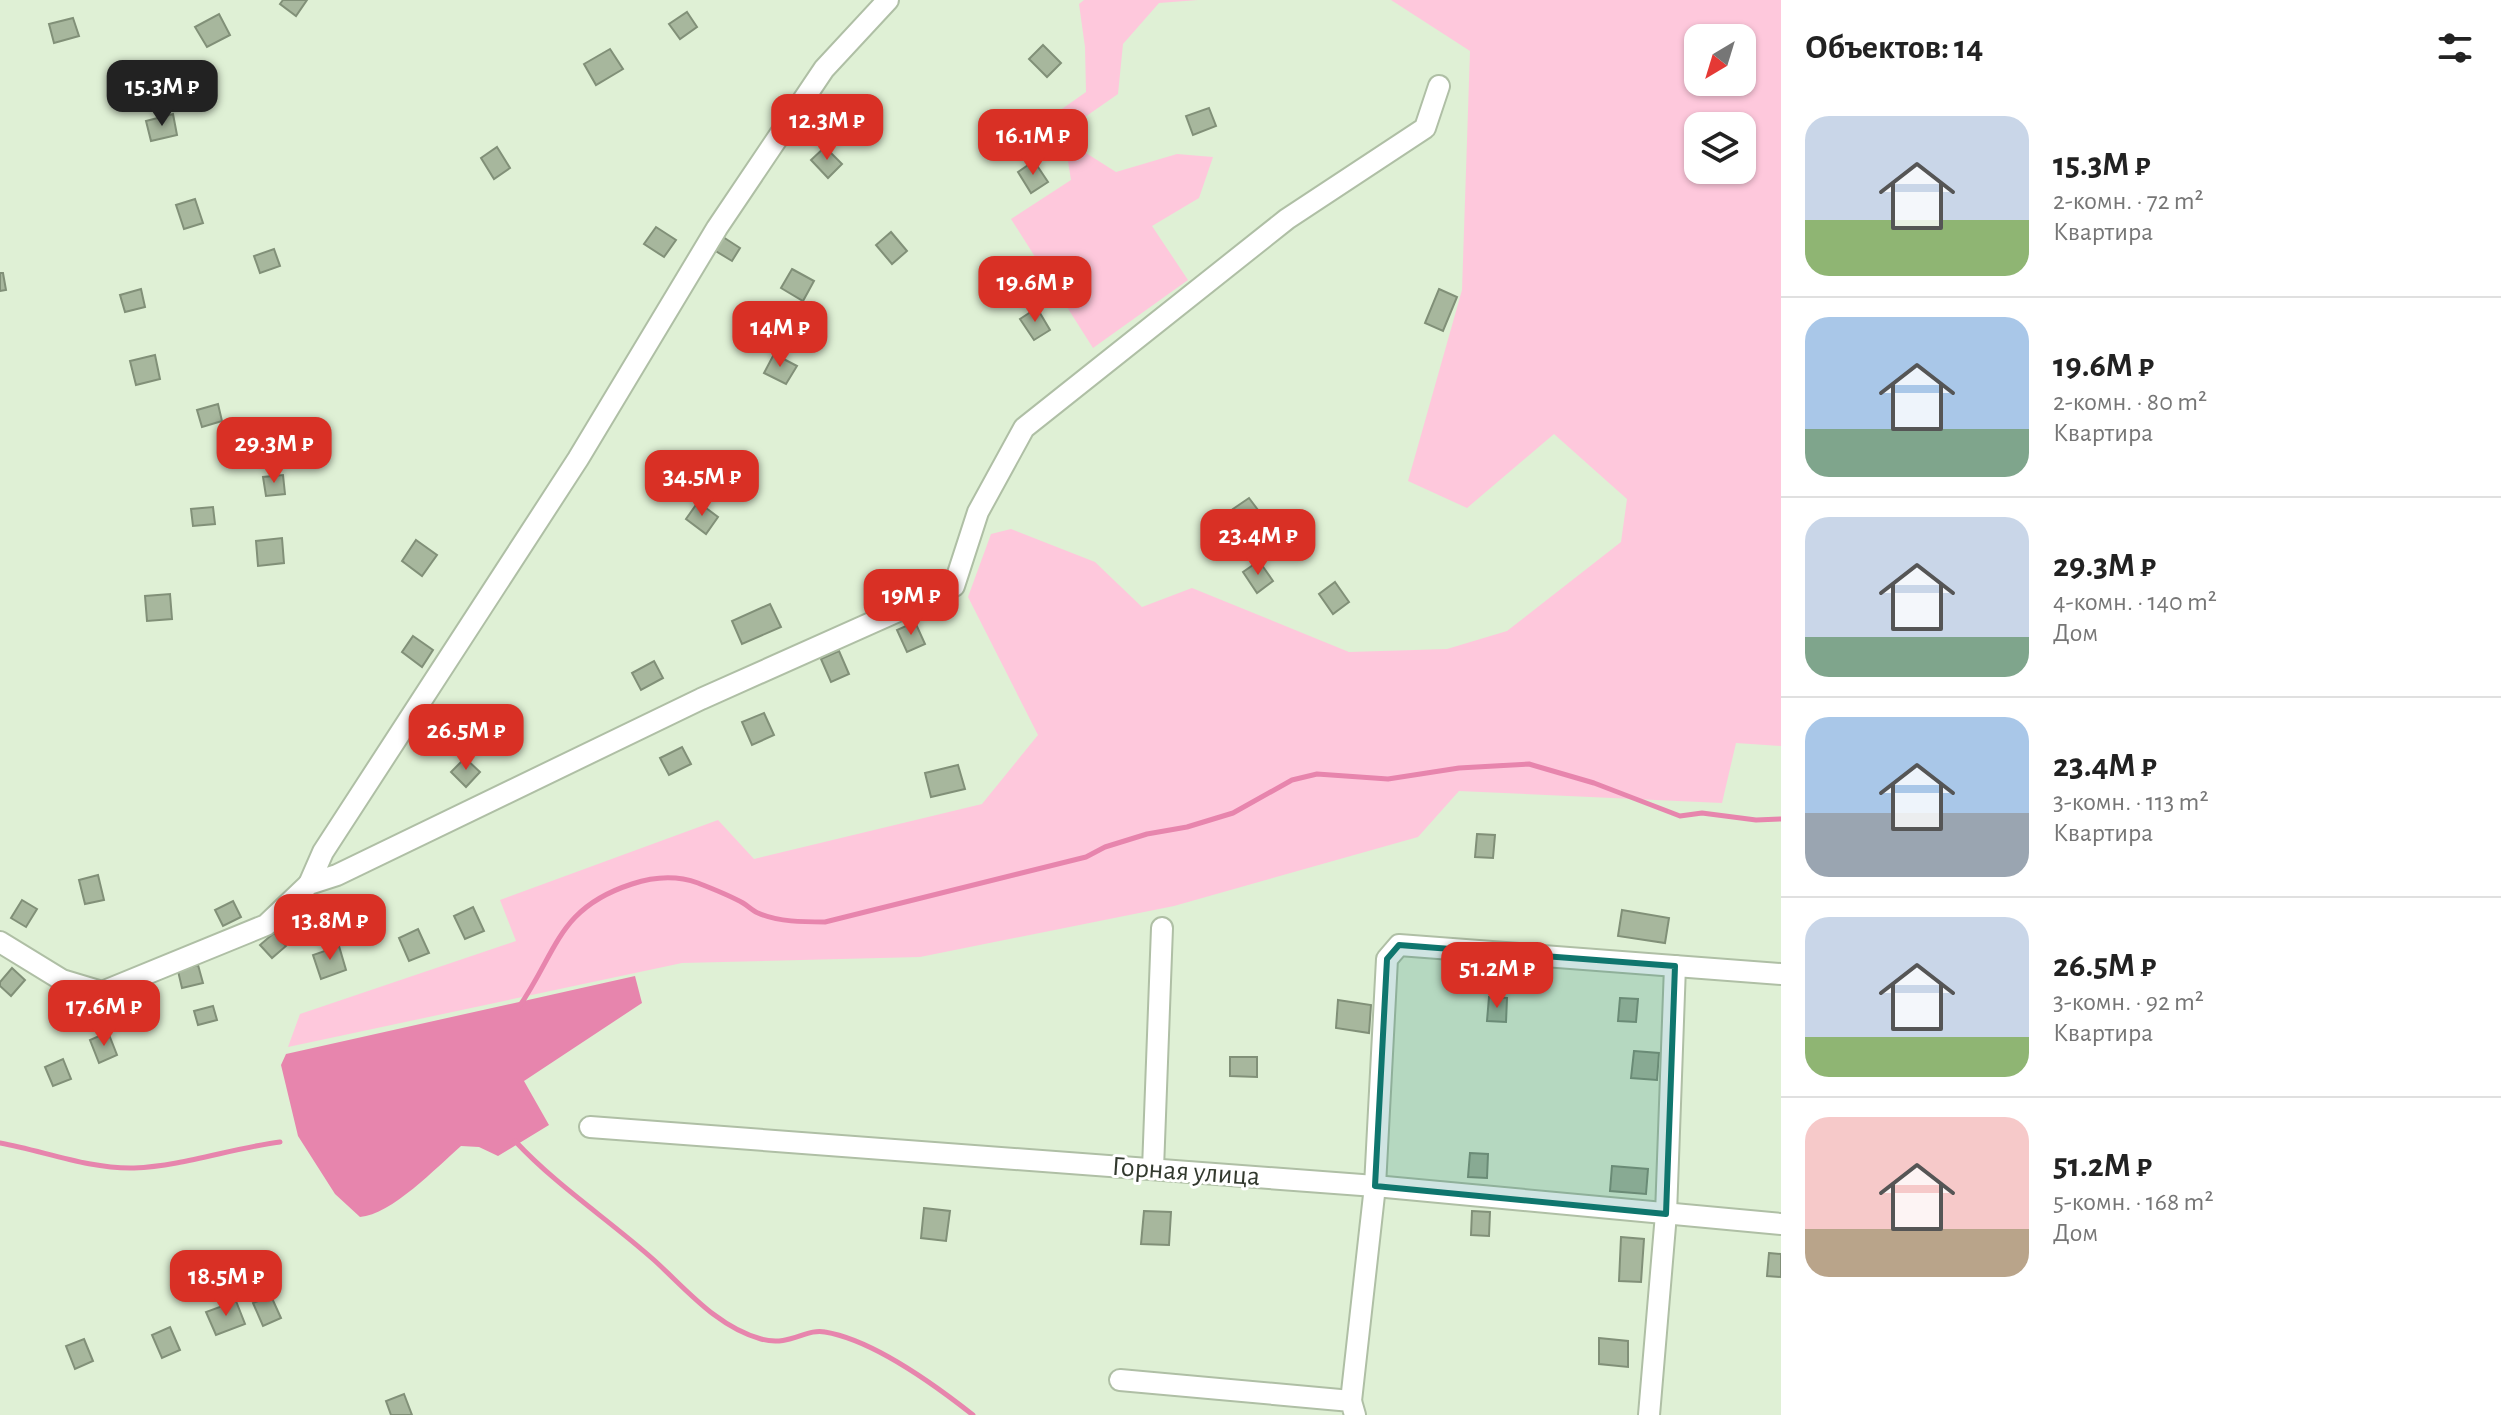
<!DOCTYPE html>
<html lang="ru">
<meta charset="utf-8">
<style>
:root{--surface:#fff;--page:#f6f6f6;--text:#222;--muted:#767676;--line:#e0e0e0;--accent:#d93025}
body{margin:0;font-family:"Alegreya Sans",sans-serif;background:var(--page);color:var(--text);height:100vh;display:flex;flex-direction:column;font-size:30px;white-space:nowrap}
*{box-sizing:border-box;margin:0}
p{font-size:26px;color:var(--muted)}
.icon{flex:none;width:44px;height:44px;fill:none;stroke:currentColor;stroke-width:2;stroke-linecap:round;stroke-linejoin:round}
.map{position:relative;flex:1;overflow:hidden}
.drawer{display:flex;flex-direction:column;background:var(--surface);width:720px}
.drawer>*{flex:none}
.needle{width:52px;rotate:218deg}
.tools{position:absolute;left:1684px;top:24px;display:grid;gap:16px}
.tools a{display:grid;place-items:center;width:72px;height:72px;border-radius:16px;background:var(--surface);box-shadow:0 2px 6px #0004;font-size:40px}
.price{position:absolute;translate:-50% -68px;padding:0 18px;border-radius:16px;background:var(--accent);color:#fff;font-size:26px;line-height:52px;filter:drop-shadow(0 2px 4px #0008)}
.price::after{content:'';position:absolute;left:50%;top:48px;width:24px;height:18px;margin-left:-12px;background:inherit;clip-path:polygon(0 0,100% 0,50% 100%)}
.price.selected{background:#222;color:#fff}
ul{padding:0;list-style:none}
li{display:flex;align-items:center;gap:24px;height:200px;padding:0 24px}
li+li{border-top:2px solid var(--line)}
li span{display:grid;place-items:center;flex:none;width:224px;height:160px;border-radius:24px;color:#555}
li>.icon{margin-inline-start:auto}
span .icon{width:96px;height:96px;fill:#fffc;stroke-width:1}
li b{font-size:34px}
h2{display:flex;justify-content:space-between;align-items:center;height:96px;padding:0 24px;font-size:34px}
main{display:flex;flex:1;min-height:0}
.map>svg:first-child{display:block}
.green{fill:#fec8dc;fill-rule:evenodd}
.water{fill:#e785ad}
.lines{fill:none;stroke-linecap:round;stroke-linejoin:round}
.stream{stroke:#e785ad;stroke-width:5}
.building{fill:#a7b79d;stroke:#819078;stroke-width:2}
.minor-casing{stroke:#afbfa5;stroke-width:24}
.minor{stroke:#fff;stroke-width:20}
.marked{fill:#0f766e;fill-opacity:0.2;stroke:#0f766e;stroke-width:6;stroke-linejoin:round}
.labels{text-anchor:middle;dominant-baseline:central;stroke-width:6;stroke-linejoin:round;paint-order:stroke}
.street-label{font-size:28px;fill:#32392e;stroke:#fff}
</style>
<main>
<div class="map">
<svg width="1781" height="1415" viewBox="0 0 1781 1415">
<rect width="100%" height="100%" fill="#dff0d5"/>
<g class="green">
<polygon points="1084,0 1198,0 1159,3 1123,44 1118,94 1085,117 1086,153 1116,172 1177,154 1213,157 1199,198 1152,226 1188,280 1093,348 1011,219 1071,180 1063,130 1052,116 1086,92 1085,47 1079,4"/>
<path d="M 1391,0 L 1781,0 L 1781,746 L 1736,743 L 1722,803 L 1459,791 L 1418,837 L 1174,906 L 920,957 L 682,963 L 288,1047 L 300,1014 L 516,941 L 500,900 L 718,820 L 754,859 L 982,804 L 1038,735 L 968,597 L 991,534 L 1011,529 L 1095,562 L 1142,607 L 1192,588 L 1349,652 L 1447,649 L 1507,631 L 1621,542 L 1627,499 L 1554,434 L 1467,508 L 1408,481 L 1462,290 L 1470,51 ZM 1698,38 L 1742,38 L 1742,82 L 1698,82 ZM 1698,126 L 1742,126 L 1742,170 L 1698,170 Z"/>
</g>
<path class="water" d="M 635,976 L 642,1003 L 524,1081 L 549,1125 L 498,1156 L 479,1147 L 461,1146 C 437,1167 391,1215 360,1217 L 335,1194 L 298,1136 L 281,1065 L 286,1054 Z"/>
<g class="lines">
<g class="stream">
<path d="M 519,1007 C 558,950 558,908 632,884 C 653,877 676,875 698,883 C 713,889 729,895 743,903 C 748,906 753,911 758,913 C 778,922 804,922 825,922 L 1086,857 L 1105,847 L 1147,834 L 1187,827 L 1233,813 L 1292,780 L 1317,774 L 1388,779 L 1459,768 L 1529,764 L 1594,783 L 1680,816 L 1702,813 L 1756,820 L 1781,819"/>
<path d="M 515,1141 C 557,1186 608,1219 654,1260 C 686,1289 717,1327 761,1339 C 790,1347 806,1328 825,1332 C 873,1340 935,1385 973,1415"/>
<path d="M 0,1143 C 44,1151 88,1169 134,1168 C 183,1166 232,1148 280,1142"/>
</g>
</g>
<g class="building">
<polygon points="283,0 307,0 296,16 280,4"/>
<polygon points="687,12 697,27 680,39 669,24"/>
<polygon points="219,14 230,35 207,47 195,27"/>
<polygon points="73,18 79,36 54,43 49,24"/>
<polygon points="1043,45 1061,63 1047,77 1029,59"/>
<polygon points="610,49 623,69 596,85 584,64"/>
<polygon points="1209,108 1216,126 1193,135 1186,116"/>
<polygon points="173,114 177,135 151,141 146,121"/>
<polygon points="497,147 510,168 494,179 481,158"/>
<polygon points="825,147 842,164 828,178 811,160"/>
<polygon points="1034,161 1048,182 1031,193 1018,172"/>
<polygon points="195,199 203,223 184,229 176,205"/>
<polygon points="656,227 676,240 664,257 644,244"/>
<polygon points="891,232 907,251 892,264 876,245"/>
<polygon points="723,237 740,248 732,261 714,250"/>
<polygon points="274,249 280,266 260,273 254,256"/>
<polygon points="792,269 814,281 803,301 781,288"/>
<polygon points="0,273 3,273 6,290 0,291"/>
<polygon points="141,289 145,307 125,312 120,295"/>
<polygon points="1439,289 1457,297 1443,331 1425,323"/>
<polygon points="1037,308 1050,330 1034,340 1020,319"/>
<polygon points="774,354 797,366 786,384 764,373"/>
<polygon points="155,355 160,379 136,385 130,361"/>
<polygon points="218,404 222,421 202,427 197,410"/>
<polygon points="283,475 285,494 266,496 263,477"/>
<polygon points="1249,498 1264,518 1248,529 1233,509"/>
<polygon points="698,502 718,517 706,534 686,519"/>
<polygon points="213,507 215,524 193,526 191,509"/>
<polygon points="282,538 284,563 258,566 256,541"/>
<polygon points="416,540 437,555 422,576 402,561"/>
<polygon points="1259,561 1273,581 1257,593 1243,572"/>
<polygon points="1335,582 1349,602 1333,614 1319,594"/>
<polygon points="170,594 172,619 147,621 145,596"/>
<polygon points="770,604 781,627 742,644 732,621"/>
<polygon points="915,622 925,644 907,652 897,630"/>
<polygon points="413,636 433,650 422,667 402,652"/>
<polygon points="839,651 849,674 831,682 821,659"/>
<polygon points="654,661 663,678 641,690 632,673"/>
<polygon points="764,713 774,735 752,745 742,722"/>
<polygon points="682,747 691,764 669,775 660,758"/>
<polygon points="465,758 480,772 466,787 451,772"/>
<polygon points="958,765 965,789 931,797 925,773"/>
<polygon points="1477,834 1495,835 1493,858 1475,857"/>
<polygon points="98,875 104,900 85,904 79,880"/>
<polygon points="22,900 37,909 26,927 11,918"/>
<polygon points="233,901 241,917 223,926 215,910"/>
<polygon points="473,907 484,931 465,939 454,916"/>
<polygon points="1622,910 1669,918 1665,943 1618,936"/>
<polygon points="418,929 429,953 409,961 399,938"/>
<polygon points="274,933 286,946 272,958 260,945"/>
<polygon points="339,946 346,970 321,979 313,955"/>
<polygon points="198,965 203,983 182,988 178,971"/>
<polygon points="12,968 25,980 11,996 0,986 0,982"/>
<polygon points="1489,997 1507,998 1506,1022 1487,1021"/>
<polygon points="1620,998 1638,999 1636,1022 1618,1021"/>
<polygon points="1338,1000 1371,1005 1369,1033 1336,1028"/>
<polygon points="213,1006 217,1020 198,1025 194,1011"/>
<polygon points="108,1032 117,1055 99,1063 90,1040"/>
<polygon points="1634,1051 1659,1053 1657,1080 1631,1078"/>
<polygon points="1230,1057 1257,1057 1257,1077 1230,1076"/>
<polygon points="63,1059 71,1079 53,1086 45,1067"/>
<polygon points="1470,1153 1488,1154 1487,1178 1468,1177"/>
<polygon points="1612,1166 1648,1169 1646,1194 1610,1191"/>
<polygon points="924,1208 950,1211 946,1241 921,1238"/>
<polygon points="1144,1211 1171,1212 1169,1245 1141,1244"/>
<polygon points="1472,1211 1490,1212 1489,1236 1471,1235"/>
<polygon points="1621,1237 1644,1239 1641,1282 1619,1281"/>
<polygon points="1769,1253 1781,1254 1781,1277 1767,1276"/>
<polygon points="271,1296 281,1318 263,1326 253,1303"/>
<polygon points="236,1301 245,1324 216,1335 206,1312"/>
<polygon points="170,1327 180,1350 162,1358 152,1335"/>
<polygon points="1599,1338 1628,1341 1628,1367 1599,1364"/>
<polygon points="84,1339 93,1361 75,1369 66,1346"/>
<polygon points="404,1394 412,1415 391,1415 386,1401"/>
</g>
<g class="lines">
<defs>
<g id="minor">
<polyline points="309,884 323,852 578,459 717,228 824,69 888,0"/>
<polyline points="0,942 62,980 102,992 266,925 309,884 337,875 701,699 954,586 978,512 1024,428 1287,219 1425,128 1439,86"/>
<polyline points="590,1127 1375,1186 1781,1224"/>
<polyline points="1153,1169 1162,928"/>
<polyline points="1120,1380 1351,1401 1355,1415"/>
<polyline points="1351,1401 1375,1186 1387,959 1399,945 1781,974"/>
<polyline points="1649,1415 1666,1214 1675,966"/>
</g>
</defs>
<use href="#minor" class="minor-casing"/>
<use href="#minor" class="minor"/>
</g>
<path class="marked" d="M 1399,945 L 1675,966 L 1666,1214 L 1375,1186 L 1387,959 Z"/>
<g class="labels">
<g class="street-label">
<text transform="translate(1186 1172) rotate(4)">Горная улица</text>
</g>
</g>
</svg>
<div class="tools">
<a><svg class="needle" viewBox="-14 -14 28 28"><path d="M0-13l5 13h-10z" fill="#e53935"/><path d="M0 13l5-13h-10z" fill="#767676"/></svg></a>
<a><svg class="icon" aria-label="layers" viewBox="0 0 24 24"><path d="M12 4l9 5-9 5-9-5zM3 14l9 5 9-5"/></svg></a>
</div>
<b class="price selected" style="left:162px;top:128px">15.3M ₽</b>
<b class="price" style="left:827px;top:162px">12.3M ₽</b>
<b class="price" style="left:1033px;top:177px">16.1M ₽</b>
<b class="price" style="left:1035px;top:324px">19.6M ₽</b>
<b class="price" style="left:780px;top:369px">14M ₽</b>
<b class="price" style="left:274px;top:485px">29.3M ₽</b>
<b class="price" style="left:702px;top:518px">34.5M ₽</b>
<b class="price" style="left:1258px;top:577px">23.4M ₽</b>
<b class="price" style="left:911px;top:637px">19M ₽</b>
<b class="price" style="left:466px;top:772px">26.5M ₽</b>
<b class="price" style="left:330px;top:962px">13.8M ₽</b>
<b class="price" style="left:1497px;top:1010px">51.2M ₽</b>
<b class="price" style="left:104px;top:1048px">17.6M ₽</b>
<b class="price" style="left:226px;top:1318px">18.5M ₽</b>
</div>
<section class="drawer">
<h2>Объектов: 14<svg class="icon" aria-label="filters" viewBox="0 0 24 24"><path d="M4 7h16M4 17h16"/><circle cx="9" cy="7" r="2"/><circle cx="15" cy="17" r="2"/></svg></h2>
<ul>
<li><span style="background:linear-gradient(#c9d6e8 65%,#8fb573 0)"><svg class="icon" aria-label="home" viewBox="0 0 24 24"><path d="M3 11l9-7 9 7M6 9v11h12V9"/></svg></span><div><b>15.3M ₽</b><p>2-комн. · 72 m²</p><p>Квартира</p></div></li>
<li><span style="background:linear-gradient(#a9c7e8 70%,#7fa58c 0)"><svg class="icon" aria-label="home" viewBox="0 0 24 24"><path d="M3 11l9-7 9 7M6 9v11h12V9"/></svg></span><div><b>19.6M ₽</b><p>2-комн. · 80 m²</p><p>Квартира</p></div></li>
<li><span style="background:linear-gradient(#c9d6e8 75%,#7fa58c 0)"><svg class="icon" aria-label="home" viewBox="0 0 24 24"><path d="M3 11l9-7 9 7M6 9v11h12V9"/></svg></span><div><b>29.3M ₽</b><p>4-комн. · 140 m²</p><p>Дом</p></div></li>
<li><span style="background:linear-gradient(#a9c7e8 60%,#9aa5b1 0)"><svg class="icon" aria-label="home" viewBox="0 0 24 24"><path d="M3 11l9-7 9 7M6 9v11h12V9"/></svg></span><div><b>23.4M ₽</b><p>3-комн. · 113 m²</p><p>Квартира</p></div></li>
<li><span style="background:linear-gradient(#c9d6e8 75%,#8fb573 0)"><svg class="icon" aria-label="home" viewBox="0 0 24 24"><path d="M3 11l9-7 9 7M6 9v11h12V9"/></svg></span><div><b>26.5M ₽</b><p>3-комн. · 92 m²</p><p>Квартира</p></div></li>
<li><span style="background:linear-gradient(#f6c9c9 70%,#b9a48a 0)"><svg class="icon" aria-label="home" viewBox="0 0 24 24"><path d="M3 11l9-7 9 7M6 9v11h12V9"/></svg></span><div><b>51.2M ₽</b><p>5-комн. · 168 m²</p><p>Дом</p></div></li>
</ul>
</section>
</main>
